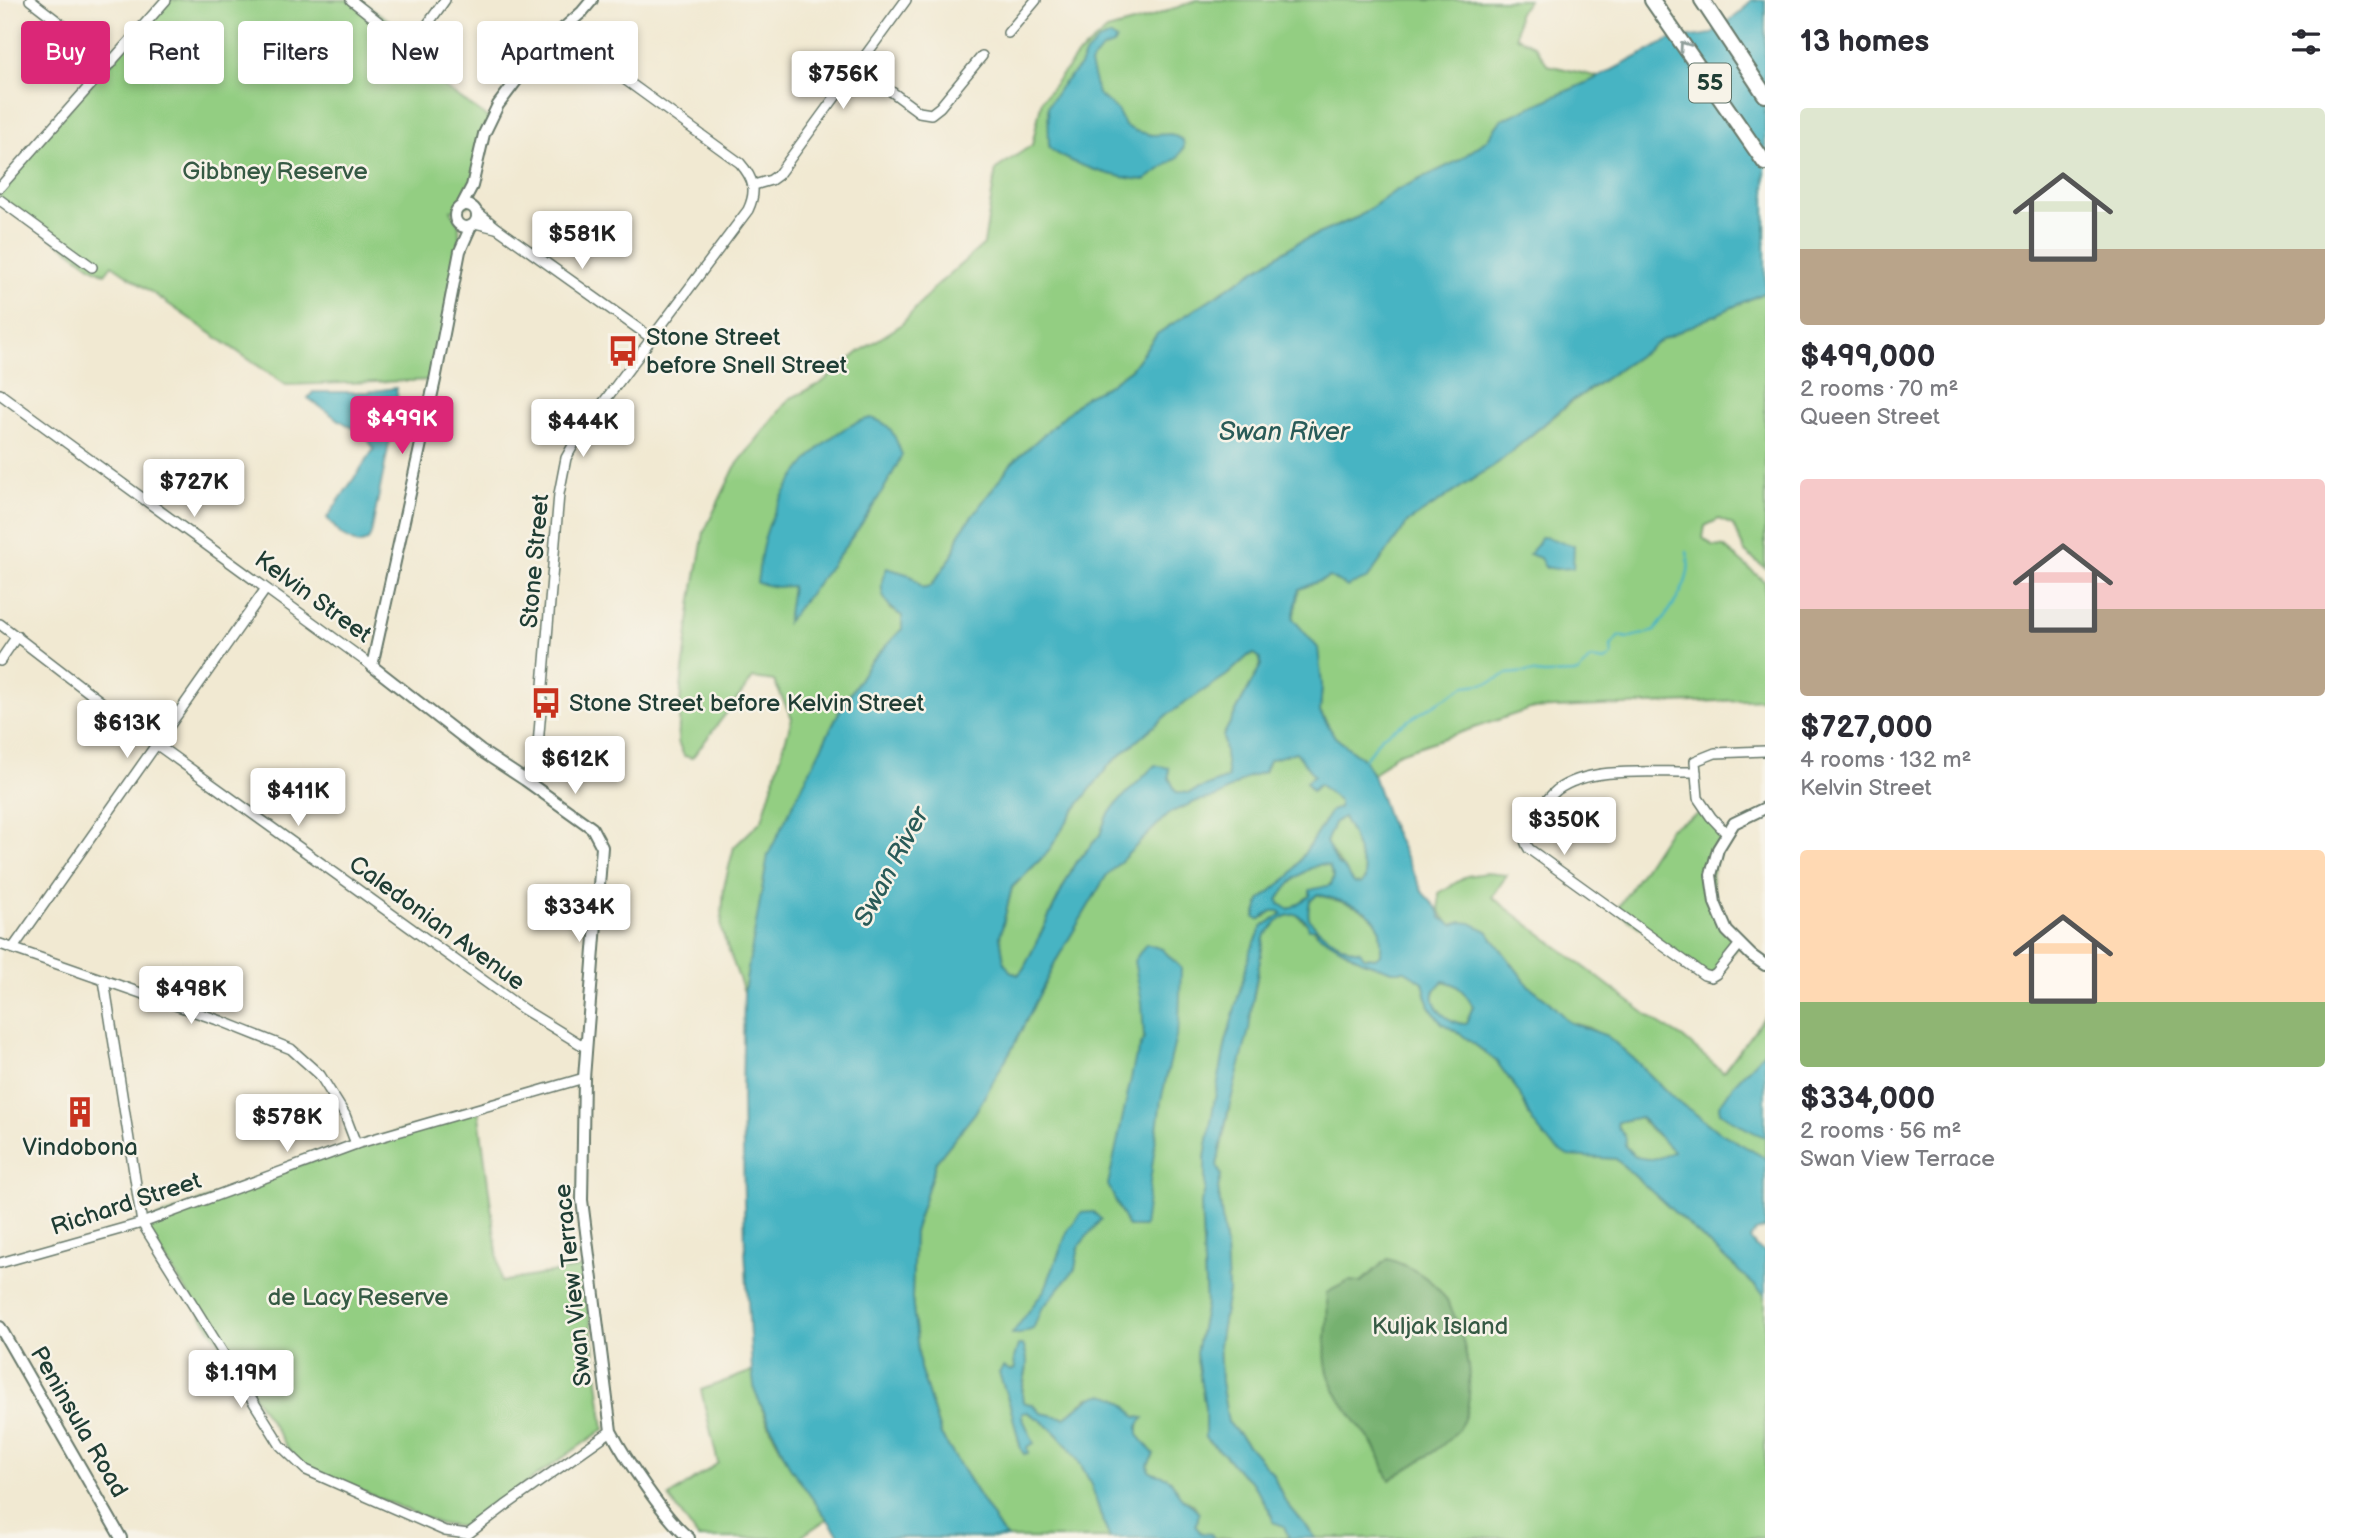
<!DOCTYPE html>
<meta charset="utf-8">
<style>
:root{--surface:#fff;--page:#f2f2f3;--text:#2b2b33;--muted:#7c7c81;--accent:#db2777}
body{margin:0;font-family:"Balsamiq Sans",sans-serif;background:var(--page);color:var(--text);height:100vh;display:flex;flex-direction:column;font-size:26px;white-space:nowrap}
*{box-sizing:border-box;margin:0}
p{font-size:23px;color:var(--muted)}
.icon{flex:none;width:38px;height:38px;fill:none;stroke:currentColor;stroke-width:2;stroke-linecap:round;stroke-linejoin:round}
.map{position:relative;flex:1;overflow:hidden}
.details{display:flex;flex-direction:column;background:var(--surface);width:595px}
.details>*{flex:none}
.top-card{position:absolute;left:21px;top:21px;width:665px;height:63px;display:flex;gap:14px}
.price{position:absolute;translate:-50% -60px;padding:0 16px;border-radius:7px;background:#fff;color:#222;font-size:23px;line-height:46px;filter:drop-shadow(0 2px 4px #0008)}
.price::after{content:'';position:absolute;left:50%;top:42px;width:21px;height:16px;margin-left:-10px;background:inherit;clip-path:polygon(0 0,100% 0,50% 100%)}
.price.active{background:var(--accent);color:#fff}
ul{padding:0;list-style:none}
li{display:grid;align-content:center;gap:14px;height:371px;padding:0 35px}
li span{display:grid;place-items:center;height:217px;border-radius:7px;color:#555}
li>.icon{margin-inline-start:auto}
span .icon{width:126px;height:126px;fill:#fffc;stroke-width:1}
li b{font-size:30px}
h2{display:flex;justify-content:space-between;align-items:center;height:84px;padding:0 35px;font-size:30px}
.tag{padding:0 24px;border-radius:7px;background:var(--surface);box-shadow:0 4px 10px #0003;font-size:24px;line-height:63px}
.tag.active{background:var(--accent);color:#fff}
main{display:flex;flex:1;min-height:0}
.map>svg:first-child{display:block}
.green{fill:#93ce82;stroke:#59865b;stroke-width:2}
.forest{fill:#76b170;stroke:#4a7752;stroke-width:2}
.water{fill:#47b4c3;stroke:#33787c;stroke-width:2;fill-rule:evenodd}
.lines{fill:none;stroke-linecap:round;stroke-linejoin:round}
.stream{stroke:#47b4c3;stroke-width:2.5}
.minor-casing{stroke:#68796b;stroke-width:12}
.tertiary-casing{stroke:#68796b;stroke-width:14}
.primary-casing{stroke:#68796b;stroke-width:18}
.minor{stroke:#fff;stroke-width:9}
.tertiary{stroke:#fff;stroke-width:10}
.primary{stroke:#fff;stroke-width:14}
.oneway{stroke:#8f9e9a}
.labels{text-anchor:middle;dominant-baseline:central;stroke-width:5;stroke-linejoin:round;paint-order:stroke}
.shield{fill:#f7f3e8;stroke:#60746a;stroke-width:2}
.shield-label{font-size:23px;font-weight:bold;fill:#1f3d34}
.park-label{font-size:24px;fill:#365a44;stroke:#f7f3e8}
.poi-label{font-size:24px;fill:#1f3d34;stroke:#f7f3e8;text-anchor:start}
.street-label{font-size:24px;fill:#1f3d34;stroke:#f7f3e8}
.water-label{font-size:26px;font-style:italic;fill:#295b58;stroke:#f7f3e8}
</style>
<main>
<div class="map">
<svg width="1765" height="1538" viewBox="0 0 1765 1538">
<rect width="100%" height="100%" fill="#f7f3e8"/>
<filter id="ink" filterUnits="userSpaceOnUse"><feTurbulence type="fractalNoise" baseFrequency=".0143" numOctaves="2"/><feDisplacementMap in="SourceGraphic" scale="14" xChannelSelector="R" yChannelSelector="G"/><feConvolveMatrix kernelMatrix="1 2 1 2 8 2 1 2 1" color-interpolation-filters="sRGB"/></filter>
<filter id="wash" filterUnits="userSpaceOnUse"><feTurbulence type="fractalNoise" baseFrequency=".00686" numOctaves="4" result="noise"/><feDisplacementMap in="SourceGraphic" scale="28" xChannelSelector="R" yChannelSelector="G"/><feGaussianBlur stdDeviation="1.57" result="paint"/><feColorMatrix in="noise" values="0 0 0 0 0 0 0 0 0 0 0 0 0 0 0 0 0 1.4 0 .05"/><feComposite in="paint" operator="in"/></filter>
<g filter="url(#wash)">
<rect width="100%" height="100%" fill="#f1e9d2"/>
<g class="green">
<polygon points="166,0 360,0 408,34 403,59 490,119 484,134 470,205 451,210 459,224 460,251 435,380 286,385 112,265 105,274 92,267 0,200 0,187"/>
<polygon points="1197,0 1528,0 1518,14 1516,37 1534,45 1548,65 1599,77 1501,120 1487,140 1458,161 1395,191 1358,217 1297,243 1157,334 1131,369 1106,387 1086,396 961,531 952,556 931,586 923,588 910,575 890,609 902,616 902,629 868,665 838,714 769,855 744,992 721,929 724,887 734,847 762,820 792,718 774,681 753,678 692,758 684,756 678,742 681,688 692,599 704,532 735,467 789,399 820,384 859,352 901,325 934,288 984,244 996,169 1032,145 1042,100 1078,55 1107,30 1140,21"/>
<polygon points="1765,292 1765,568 1745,552 1733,525 1719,519 1705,526 1703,538 1713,546 1724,547 1765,582 1765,699 1530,709 1394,755 1373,775 1364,760 1335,737 1320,711 1322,685 1293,619 1299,589 1330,577 1368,578 1408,522 1499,462 1569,404 1663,339"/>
<polygon points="1254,654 1260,659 1261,665 1223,736 1228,778 1189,793 1176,792 1169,778 1106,818 1100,835 1074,865 1024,968 1018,975 1009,971 1004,962 1000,936 1012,888 1048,852 1072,813 1110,764 1166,715 1227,675 1249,655"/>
<path d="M 1297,751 L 1314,776 L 1306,783 L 1312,791 L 1319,784 L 1339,801 L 1339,808 L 1331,811 L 1290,876 L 1260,900 L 1255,917 L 1265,917 L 1272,911 L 1279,911 L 1282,914 L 1263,926 L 1226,1042 L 1205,1158 L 1205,1190 L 1201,1203 L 1206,1304 L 1196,1353 L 1205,1407 L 1205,1438 L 1225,1455 L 1240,1473 L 1251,1481 L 1273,1516 L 1284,1526 L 1289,1538 L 1214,1538 L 1211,1534 L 1201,1533 L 1196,1527 L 1199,1513 L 1194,1505 L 1180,1497 L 1171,1480 L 1157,1476 L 1149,1471 L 1148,1465 L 1154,1454 L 1138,1435 L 1138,1426 L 1143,1418 L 1136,1417 L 1121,1401 L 1111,1396 L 1088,1398 L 1065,1418 L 1041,1413 L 1033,1405 L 1023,1402 C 1019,1381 1034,1369 1023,1346 L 1015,1369 L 999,1373 L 1010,1405 L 1021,1449 L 1034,1443 L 1022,1417 L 1022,1413 L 1027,1412 C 1058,1428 1085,1463 1095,1496 C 1100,1513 1102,1522 1110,1538 L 1008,1538 L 1001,1531 L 941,1435 L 920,1368 L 912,1298 L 914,1232 L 936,1162 L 975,1113 L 1015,1043 L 1057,959 L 1106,876 L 1169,813 L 1197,801 L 1217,797 L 1248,777 L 1264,772 L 1269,760 Z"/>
<polygon points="1706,810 1727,834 1711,875 1715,903 1740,944 1711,977 1616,911 1670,828"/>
<path d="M 1343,817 L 1351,832 L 1365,872 L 1365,879 L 1361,884 L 1354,883 C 1344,867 1333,859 1326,842 L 1334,823 Z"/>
<path d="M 1321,864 L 1329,866 L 1334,877 C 1331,887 1325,889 1314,889 L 1310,896 L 1289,909 L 1280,905 L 1278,900 C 1288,883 1302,870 1321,864 Z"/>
<path d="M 1486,873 L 1507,875 L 1492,897 L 1658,1023 L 1683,1038 L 1723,1072 L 1765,1016 L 1765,1158 L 1716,1130 L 1693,1112 L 1676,1101 L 1634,1059 L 1590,1028 L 1569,1022 L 1546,999 L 1528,985 L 1487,931 C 1457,926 1437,930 1439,893 L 1467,876 Z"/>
<path d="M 1318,894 C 1336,902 1368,905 1378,925 C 1382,933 1381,945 1381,954 L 1376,958 L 1363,957 L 1360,951 C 1347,951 1314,931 1309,918 C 1307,912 1309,906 1310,901 Z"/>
<polygon points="1296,914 1318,934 1363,961 1392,971 1405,970 1423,982 1429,1006 1442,1023 1465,1037 1496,1061 1519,1092 1532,1121 1594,1157 1616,1159 1765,1295 1765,1538 1316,1538 1285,1501 1272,1473 1228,1422 1221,1382 1219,1344 1228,1291 1226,1249 1218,1188 1221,1175 1217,1165 1255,990 1264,936 1277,922 1286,916"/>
<path d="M 1442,981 C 1458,983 1465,993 1473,1006 L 1466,1024 C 1451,1026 1428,1007 1435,991 C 1437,987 1440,984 1442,981 Z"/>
<polygon points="478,1108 501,1282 584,1267 604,1429 463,1527 440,1524 307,1468 294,1458 142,1223 356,1144"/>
<path d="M 1640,1117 L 1643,1122 L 1674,1151 C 1664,1159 1645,1162 1634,1155 C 1630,1152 1628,1149 1625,1146 L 1624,1135 L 1617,1126 L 1618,1122 Z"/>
<path d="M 752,1371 C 761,1426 795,1475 827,1519 L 799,1538 L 698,1538 L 669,1497 L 718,1463 L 701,1390 Z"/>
</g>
<path class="forest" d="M 1388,1259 C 1406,1265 1426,1275 1439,1290 C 1463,1317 1482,1397 1459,1428 C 1445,1448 1411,1466 1390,1480 C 1382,1468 1380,1452 1371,1441 C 1354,1419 1330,1392 1326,1363 C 1323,1339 1331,1317 1326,1293 L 1349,1281 L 1361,1282 Z"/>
<g class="water">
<path d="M 1751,0 L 1765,0 L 1765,292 L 1663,339 L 1569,403 L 1499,462 L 1408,522 L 1368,578 L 1347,587 L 1330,577 L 1299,589 L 1293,619 L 1318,648 L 1322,685 L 1320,712 L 1335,737 L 1364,760 L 1373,775 L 1389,821 L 1423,893 L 1438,909 L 1441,918 L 1453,925 L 1461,922 L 1471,923 L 1487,931 L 1528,985 L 1546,999 L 1569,1022 L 1607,1036 L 1634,1059 L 1676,1101 L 1693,1112 L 1716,1130 L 1765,1158 L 1765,1228 L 1756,1231 L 1750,1239 L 1756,1247 L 1765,1252 L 1765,1295 L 1616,1159 L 1568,1156 L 1551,1145 L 1532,1121 L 1519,1092 L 1496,1061 L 1465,1037 L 1442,1023 L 1429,1006 L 1423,982 L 1405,971 L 1392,971 L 1363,961 L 1318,934 L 1316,929 L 1309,929 L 1306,921 L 1296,914 L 1286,916 L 1277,922 L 1264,937 L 1252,1004 L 1249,1030 L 1228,1111 L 1217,1165 L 1221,1175 L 1218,1188 L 1226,1249 L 1228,1291 L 1219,1344 L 1221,1382 L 1228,1422 L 1272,1473 L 1285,1501 L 1316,1538 L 1289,1538 L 1284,1526 L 1273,1522 L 1273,1516 L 1251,1481 L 1240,1473 L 1225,1455 L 1205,1438 L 1205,1407 L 1196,1353 L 1206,1304 L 1201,1203 L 1205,1190 L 1205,1158 L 1214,1103 L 1226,1042 L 1250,952 L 1263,926 L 1282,914 L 1279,911 L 1272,911 L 1259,920 L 1255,918 L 1260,900 L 1290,876 L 1331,811 L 1339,808 L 1339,801 L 1319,784 L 1312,791 L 1306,782 L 1314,776 L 1296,752 L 1269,760 L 1264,772 L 1248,777 L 1217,797 L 1197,801 L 1169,813 L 1106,876 L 1057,959 L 1015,1043 L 975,1113 L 936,1162 L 914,1232 L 912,1298 L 920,1368 L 941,1435 L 1001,1531 L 1008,1538 L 841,1538 L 790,1467 L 755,1392 L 752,1371 L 745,1250 L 742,1100 L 744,992 L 768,855 L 838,714 L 868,665 L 902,629 L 902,616 C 883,605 876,588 887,568 L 910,575 L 923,588 L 931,586 L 952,556 L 961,531 L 1012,463 L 1086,396 L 1106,387 L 1131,369 L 1157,334 L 1297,243 L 1358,217 L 1395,191 L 1458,161 L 1487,140 L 1501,120 L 1599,77 L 1669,40 L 1712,34 L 1741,12 ZM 1254,654 L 1260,659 L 1261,665 L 1223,736 L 1228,778 L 1189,793 L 1176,792 L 1169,778 L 1169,768 L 1155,765 L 1117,803 L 1106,818 L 1100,835 L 1074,865 L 1024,968 L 1018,975 L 1010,971 L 1004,962 L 1000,936 L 1012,887 L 1048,852 L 1072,813 L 1110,764 L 1167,715 L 1227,675 L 1249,655 ZM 1343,817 L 1351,832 L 1365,872 L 1365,879 L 1361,884 L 1354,883 L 1344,868 L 1337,864 L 1326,842 L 1334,823 ZM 1321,864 L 1329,866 L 1334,877 L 1331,885 L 1310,890 L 1310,896 L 1289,909 L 1280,904 L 1278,900 C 1288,883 1302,870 1321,864 ZM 1318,894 C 1336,901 1369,905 1378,925 C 1382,934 1381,945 1381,954 L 1375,958 L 1364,957 L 1360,951 C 1347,951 1315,931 1309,918 C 1307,912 1309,906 1310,901 ZM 1443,981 C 1458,983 1465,993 1473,1006 L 1466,1024 C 1451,1025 1428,1007 1435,990 C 1437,987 1440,984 1443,981 ZM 1640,1117 L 1673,1151 C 1663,1159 1645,1162 1634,1155 C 1630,1152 1628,1149 1625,1146 L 1626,1138 L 1617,1126 L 1618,1122 Z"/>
<path d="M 1111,36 L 1116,40 L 1113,45 L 1102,49 L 1090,64 L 1098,94 L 1117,110 L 1125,126 L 1135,131 L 1152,135 L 1171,134 L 1183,140 L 1184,147 L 1178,157 L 1145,180 C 1116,178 1072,166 1049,148 L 1048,106 L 1061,86 L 1080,66 L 1086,53 L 1098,41 Z"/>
<polygon points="396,388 399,407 393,424 371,534 368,541 358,544 341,535 327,518 374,449 365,435 339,420 308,398 313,392 368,392"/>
<path d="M 871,418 C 893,424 894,435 902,455 C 873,516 828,569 787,622 L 792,586 L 776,587 L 757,583 C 759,570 760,557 763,545 C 773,497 821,428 871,418 Z"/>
<path d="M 1541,537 C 1554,537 1561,545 1574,545 L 1573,568 L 1556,569 L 1545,567 L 1540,558 L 1529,554 L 1538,544 Z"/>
<polygon points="1146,944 1162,949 1181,968 1179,1024 1161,1100 1144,1227 1128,1227 1108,1185 1135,1060 1144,1038 1142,1002 1134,961"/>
<path d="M 1765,1051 L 1765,1137 C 1749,1131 1734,1122 1720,1112 L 1719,1106 L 1735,1083 Z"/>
<polygon points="1093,1212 1101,1219 1079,1246 1075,1269 1041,1310 1033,1329 1020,1334 1012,1334 1045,1289 1068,1230 1081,1213"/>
<path d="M 1018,1345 L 1023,1345 C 1034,1371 1018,1380 1023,1402 L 1033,1405 L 1041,1413 L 1065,1418 C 1093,1394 1108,1381 1136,1417 L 1144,1418 L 1138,1426 L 1138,1435 L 1154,1454 L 1148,1465 L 1149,1471 C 1156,1476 1163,1474 1169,1479 C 1175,1484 1176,1493 1182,1498 C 1188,1504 1194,1505 1199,1513 L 1196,1527 L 1201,1533 L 1211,1534 L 1214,1538 L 1110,1538 C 1102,1522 1100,1513 1095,1496 C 1085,1463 1058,1428 1027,1412 L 1022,1413 L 1022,1417 L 1034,1443 L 1027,1447 L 1028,1453 L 1024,1454 L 1021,1449 L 1010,1405 L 999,1373 L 1003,1367 L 1011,1371 L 1015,1369 L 1014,1358 Z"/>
</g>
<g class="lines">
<path class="stream" d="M 1364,760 L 1381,737 L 1465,686 L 1489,683 L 1507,674 L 1527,672 L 1544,674 L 1578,673 L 1590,659 L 1605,661 L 1612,656 L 1611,646 L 1619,636 L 1628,638 L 1655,631 C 1671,607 1695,582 1687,552"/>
</g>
</g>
<g filter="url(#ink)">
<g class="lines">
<defs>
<g id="minor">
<polyline points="30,0 112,63"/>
<polyline points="351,0 398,37 410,42 420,35 445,0"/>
<polyline points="1008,33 1036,0"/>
<polyline points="857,66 919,112 931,114 940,107 982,56"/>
<polyline points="754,185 771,180 778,175 906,0"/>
<polyline points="0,187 166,0"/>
<polyline points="0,200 92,267"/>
<polyline points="476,211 497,228 650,337"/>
<polyline points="475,223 496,228"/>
<polyline points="0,394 372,666"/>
<polyline points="0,624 156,744 523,1009 585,1047"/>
<polyline points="0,661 17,636"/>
<path d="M 1696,772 C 1655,773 1591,765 1557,790 C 1547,798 1540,809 1532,820 C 1525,830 1521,837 1529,849 L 1704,975 L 1711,977 L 1716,974 L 1740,944"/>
<path d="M 525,780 L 537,757 L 559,494 L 566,458 L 579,435 L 748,210 C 757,191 754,179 740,163 L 576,44 L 564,28"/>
<polyline points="1727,834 1711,817 1698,798 1695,761 1715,753 1765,751"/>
<polyline points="0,944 221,1021 291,1049 320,1075 345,1115 356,1144"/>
<polyline points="13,948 265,590"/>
<polyline points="104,980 142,1223 281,1446 306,1470 445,1531 468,1534 505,1506 611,1431"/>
<polyline points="0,1263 142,1223 356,1144 584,1078"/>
</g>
<g id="tertiary">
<circle cx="466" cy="216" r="11"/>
<polyline points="462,205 472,186 484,134 498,105 540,49 582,12 592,0"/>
<path d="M 471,226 L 460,251 L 435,380 L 372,666 L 481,751 L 525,780 L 592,828 L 602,847 L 584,1078 L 582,1200 L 611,1431 C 625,1458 666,1520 689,1538"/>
<polyline points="1765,808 1734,823 1718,849 1711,875 1715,903 1727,931 1751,955 1765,965"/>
<polyline points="0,1327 121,1538"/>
</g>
<g id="primary">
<polyline points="1652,0 1765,163"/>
<polyline points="1702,0 1765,95"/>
</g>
</defs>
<use href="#minor" class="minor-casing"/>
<use href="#tertiary" class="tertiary-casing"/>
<use href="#primary" class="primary-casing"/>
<use href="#minor" class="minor"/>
<use href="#tertiary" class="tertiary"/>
<use href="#primary" class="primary"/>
</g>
<defs><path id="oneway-chevron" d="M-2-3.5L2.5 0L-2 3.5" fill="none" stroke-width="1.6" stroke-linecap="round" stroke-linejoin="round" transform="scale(1.75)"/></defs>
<use class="oneway" href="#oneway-chevron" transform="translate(1684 46) rotate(-125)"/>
</g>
<defs>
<symbol id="bus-bare" viewBox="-9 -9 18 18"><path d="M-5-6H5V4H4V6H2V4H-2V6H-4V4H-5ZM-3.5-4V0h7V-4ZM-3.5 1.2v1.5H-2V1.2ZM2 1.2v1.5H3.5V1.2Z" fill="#c8321e" stroke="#f7f3e8" stroke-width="2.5" paint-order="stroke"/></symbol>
<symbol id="building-bare" viewBox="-9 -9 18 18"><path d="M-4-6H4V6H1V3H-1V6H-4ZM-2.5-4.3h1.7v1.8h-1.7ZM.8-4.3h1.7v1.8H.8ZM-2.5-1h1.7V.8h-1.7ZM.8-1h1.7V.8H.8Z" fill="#c8321e" stroke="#f7f3e8" stroke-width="2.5" paint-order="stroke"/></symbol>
</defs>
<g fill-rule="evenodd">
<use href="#bus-bare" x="601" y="329" width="44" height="44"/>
<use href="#bus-bare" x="524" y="681" width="44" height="44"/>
<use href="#building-bare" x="58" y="1090" width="44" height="44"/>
</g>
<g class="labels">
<rect class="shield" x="1689" y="63.5" width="42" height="39" rx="5"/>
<g class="shield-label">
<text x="1710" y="83">55</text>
</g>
<g class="park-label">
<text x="275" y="171">Gibbney Reserve</text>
<text x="358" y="1297">de Lacy Reserve</text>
<text x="1440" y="1326">Kuljak Island</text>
</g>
<g class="poi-label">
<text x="646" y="337">Stone Street<tspan x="646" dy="28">before Snell Street</tspan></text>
<text x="569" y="703">Stone Street before Kelvin Street</text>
<text x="80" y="1147" text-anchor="middle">Vindobona</text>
</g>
<g class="street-label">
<text transform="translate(535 561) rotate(-85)">Stone Street</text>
<text transform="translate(313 597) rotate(36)">Kelvin Street</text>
<text transform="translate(437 923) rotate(36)">Caledonian Avenue</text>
<text transform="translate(126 1204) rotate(-18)">Richard Street</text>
<text transform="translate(573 1285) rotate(-96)">Swan View Terrace</text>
<text transform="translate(79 1422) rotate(60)">Peninsula Road</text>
</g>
<g class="water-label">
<text x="1284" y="432">Swan River</text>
<text transform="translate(892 867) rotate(-62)">Swan River</text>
</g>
</g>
</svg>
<b class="price" style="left:843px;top:111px">$756K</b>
<b class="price" style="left:582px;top:271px">$581K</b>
<b class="price active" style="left:402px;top:456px">$499K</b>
<b class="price" style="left:583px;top:459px">$444K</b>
<b class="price" style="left:194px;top:519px">$727K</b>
<b class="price" style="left:127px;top:760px">$613K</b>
<b class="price" style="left:575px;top:796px">$612K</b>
<b class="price" style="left:298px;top:828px">$411K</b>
<b class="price" style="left:1564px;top:857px">$350K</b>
<b class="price" style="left:579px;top:944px">$334K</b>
<b class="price" style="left:191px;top:1026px">$498K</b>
<b class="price" style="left:287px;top:1154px">$578K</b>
<b class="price" style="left:241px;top:1410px">$1.19M</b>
<div class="top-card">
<a class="tag active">Buy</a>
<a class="tag">Rent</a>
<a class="tag">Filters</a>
<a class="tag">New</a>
<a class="tag">Apartment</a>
</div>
</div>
<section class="details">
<h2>13 homes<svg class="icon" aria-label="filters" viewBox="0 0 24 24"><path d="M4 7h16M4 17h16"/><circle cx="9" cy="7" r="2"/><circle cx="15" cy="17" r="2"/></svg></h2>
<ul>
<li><span style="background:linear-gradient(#dfe7d0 65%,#b9a48a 0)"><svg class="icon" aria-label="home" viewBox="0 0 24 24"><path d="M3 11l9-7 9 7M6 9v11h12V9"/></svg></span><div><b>$499,000</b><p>2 rooms · 70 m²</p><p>Queen Street</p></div></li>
<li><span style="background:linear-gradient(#f6c9c9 60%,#b9a48a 0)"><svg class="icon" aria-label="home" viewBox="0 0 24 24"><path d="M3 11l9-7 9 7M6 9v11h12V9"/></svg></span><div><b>$727,000</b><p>4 rooms · 132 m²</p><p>Kelvin Street</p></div></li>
<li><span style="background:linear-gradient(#ffd9b3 70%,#8fb573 0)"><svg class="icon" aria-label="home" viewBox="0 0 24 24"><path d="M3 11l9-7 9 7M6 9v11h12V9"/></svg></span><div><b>$334,000</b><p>2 rooms · 56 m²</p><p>Swan View Terrace</p></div></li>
</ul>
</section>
</main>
